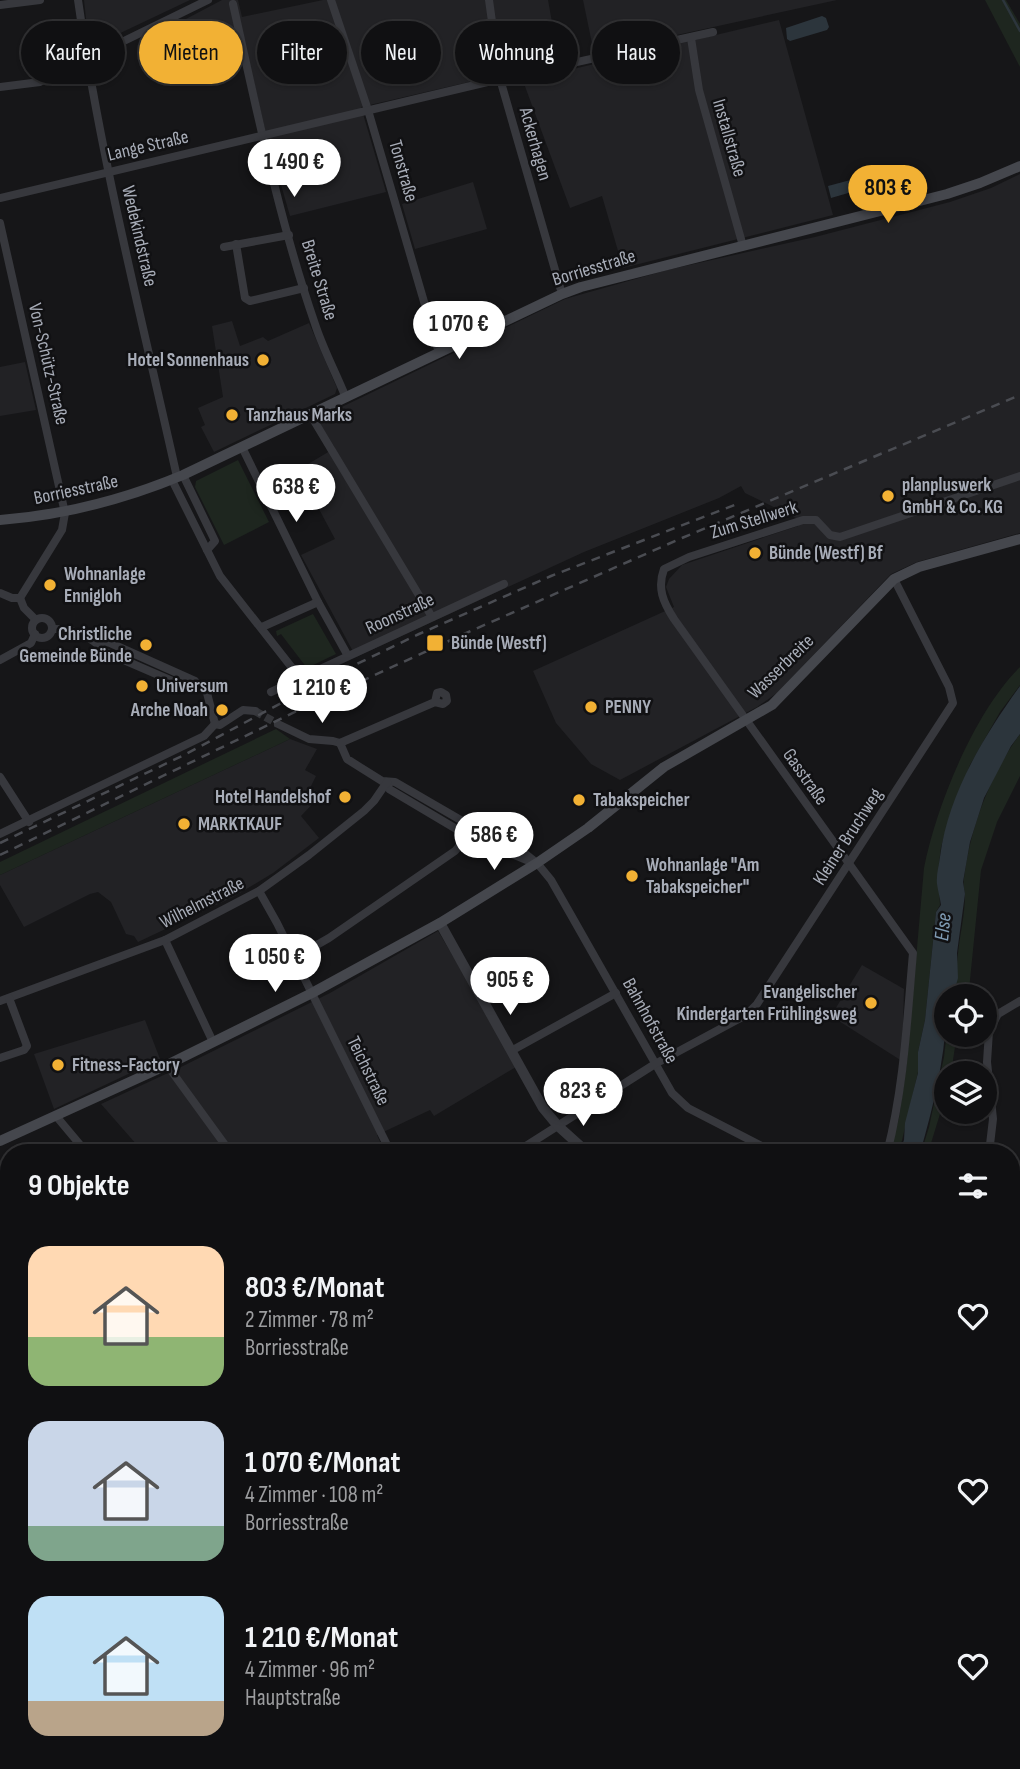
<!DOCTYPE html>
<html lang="de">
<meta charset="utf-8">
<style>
:root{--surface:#101012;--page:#1e1e20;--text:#f1f3f6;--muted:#9c9d9f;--line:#303032;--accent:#f2b134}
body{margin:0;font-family:"Sofia Sans Condensed",sans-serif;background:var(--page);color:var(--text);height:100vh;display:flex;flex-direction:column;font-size:26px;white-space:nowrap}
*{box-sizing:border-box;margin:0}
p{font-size:23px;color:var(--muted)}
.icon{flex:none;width:38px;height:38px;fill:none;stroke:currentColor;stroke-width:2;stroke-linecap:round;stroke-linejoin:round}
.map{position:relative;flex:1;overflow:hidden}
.side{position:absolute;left:0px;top:1144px;width:1020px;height:625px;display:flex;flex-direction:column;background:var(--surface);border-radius:28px 28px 0 0;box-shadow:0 2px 5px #0004,0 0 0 2px var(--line)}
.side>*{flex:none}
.guide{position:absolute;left:21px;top:21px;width:978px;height:63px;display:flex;gap:14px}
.tools{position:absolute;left:934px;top:984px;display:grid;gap:14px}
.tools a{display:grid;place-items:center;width:63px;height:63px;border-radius:50%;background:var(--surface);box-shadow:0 2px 5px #0004,0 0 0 2px var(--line);font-size:35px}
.price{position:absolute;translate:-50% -60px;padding:0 16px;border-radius:24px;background:#fff;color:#222;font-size:23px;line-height:46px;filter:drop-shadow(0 2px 4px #0008)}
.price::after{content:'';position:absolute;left:50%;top:42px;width:21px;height:16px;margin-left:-10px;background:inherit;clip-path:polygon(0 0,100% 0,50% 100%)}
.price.active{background:var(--accent);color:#111}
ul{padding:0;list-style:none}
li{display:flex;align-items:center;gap:21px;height:175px;padding:0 28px}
li span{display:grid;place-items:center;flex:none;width:196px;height:140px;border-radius:21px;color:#555}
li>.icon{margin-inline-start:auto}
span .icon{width:84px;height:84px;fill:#fffc;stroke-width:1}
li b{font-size:30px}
h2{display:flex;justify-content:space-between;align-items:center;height:84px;padding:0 28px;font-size:30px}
.chip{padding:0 24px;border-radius:32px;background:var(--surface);box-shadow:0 2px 5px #0004,0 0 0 2px var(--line);font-size:24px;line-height:63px}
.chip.active{background:var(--accent);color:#111}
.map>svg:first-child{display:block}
.built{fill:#222225}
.green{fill:#1e261f}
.water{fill:#2c353c}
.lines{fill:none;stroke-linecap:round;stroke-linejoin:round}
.stream{stroke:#2c353c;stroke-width:2.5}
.minor-tunnel{stroke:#333438;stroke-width:8;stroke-dasharray:8 4;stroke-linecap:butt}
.minor{stroke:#37383d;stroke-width:8}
.tertiary{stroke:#37383d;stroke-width:10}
.secondary{stroke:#45474d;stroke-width:10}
.rail{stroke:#4a4c52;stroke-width:2.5;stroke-dasharray:9 7;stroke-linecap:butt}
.poi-dot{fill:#f2b134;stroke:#111113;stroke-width:2.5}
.labels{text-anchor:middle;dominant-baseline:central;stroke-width:5;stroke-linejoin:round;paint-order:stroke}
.street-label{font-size:19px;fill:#a8adb8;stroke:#111113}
.poi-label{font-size:19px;font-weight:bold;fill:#a8adb8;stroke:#111113;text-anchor:start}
.water-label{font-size:21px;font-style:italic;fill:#7f9bb3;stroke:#111113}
</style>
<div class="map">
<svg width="1020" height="1769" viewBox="0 0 1020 1769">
<rect width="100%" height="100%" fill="#161618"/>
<g class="built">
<polygon points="84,0 190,0 93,46 88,37"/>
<polygon points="222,0 238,0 242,17 323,0 548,0 559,61 361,107 386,192 290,216 265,129 246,49 194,62 184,20"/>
<polygon points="583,0 837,0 594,53"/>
<polygon points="779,20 833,215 623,268 602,196 570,208 523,81"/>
<polygon points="1020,174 1020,533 917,562 891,574 777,693 757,707 620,780 591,764 556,723 533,671 674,607 666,587 669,579 682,565 798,526 796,518 745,493 741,486 719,498 584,552 356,657 301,555 335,539 298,470 335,448 317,419 565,299 667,270 815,237 950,202 991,188"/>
<polygon points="473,182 487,229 415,249 402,204"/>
<polygon points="232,321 240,346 263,337 268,341 309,323 337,388 335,394 214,452 201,427 205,425 198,408 223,397 212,326"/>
<polygon points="25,362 36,410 0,416 0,367"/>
<polygon points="290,739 317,749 305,770 316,776 310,788 322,794 301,816 319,838 273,873 233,897 138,942 134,936 126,934 111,902 98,892 90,894 24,927 0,885 0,875"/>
<polygon points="438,931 479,1000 516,1067 434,1116 430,1110 377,1135 385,1153 144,1153 101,1104 181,1067 330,993"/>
<polygon points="862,965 904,989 902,1061 831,1016"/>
<polygon points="145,1020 160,1059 54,1109 34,1054"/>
</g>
<g class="green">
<polygon points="985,0 1006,0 1020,24 1020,67"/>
<polygon points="238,460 269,522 224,545 195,487 196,481"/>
<polygon points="313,614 336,654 307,668 281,634 277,636 276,631"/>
<path d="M 1020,667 L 1020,685 L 1000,712 L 970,765 L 949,819 L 941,847 L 938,872 L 940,905 L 936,912 L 925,1020 L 918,1052 L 918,1072 L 899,1153 L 889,1153 L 899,1118 L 907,1062 L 924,868 C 936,806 975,711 1020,667 Z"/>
<polygon points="276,729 290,739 0,875 0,862"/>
<path d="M 1020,734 L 1020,776 L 997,822 L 981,870 L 969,990 L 965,996 L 953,996 C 957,981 956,968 958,953 C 960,934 965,914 965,894 C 964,889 963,884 964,878 C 970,828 990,775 1020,734 Z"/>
<polygon points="947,1031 947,1034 957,1034 951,1073 947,1073 947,1091 928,1153 921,1153 929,1127 944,1057"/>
<polygon points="0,1515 9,1527 9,1581 0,1587"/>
<polygon points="9,1602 9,1671 0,1659 0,1604"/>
<polygon points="0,1673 9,1684 9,1760 66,1761 72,1769 0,1769"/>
<polygon points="74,1761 248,1761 226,1769 80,1769"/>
<polygon points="318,1761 318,1760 583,1761 577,1769 321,1769"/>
</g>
<g class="water">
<polygon points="822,16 826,18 829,27 827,30 790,41 787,39 786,28"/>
<polygon points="888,170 891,171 893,180 831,198 828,186"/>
<path d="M 1020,686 L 1020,734 L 1011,746 L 984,798 L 970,842 L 963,882 L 965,894 L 957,953 L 958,978 L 953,996 L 947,996 C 947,1050 935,1101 920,1153 L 899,1153 L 904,1140 L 905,1123 L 918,1073 L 918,1052 L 925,1020 L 936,912 L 941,905 C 940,898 938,891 937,884 C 936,875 939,865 940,857 C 948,794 984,736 1020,686 Z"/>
</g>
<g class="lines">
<polyline class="stream" points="1003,0 1020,31"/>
<polyline class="minor-tunnel" points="255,711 278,724"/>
<g class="minor">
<path d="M 78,0 C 101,161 142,319 177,477"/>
<polyline points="331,0 368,110 439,353"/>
<polyline points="489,0 500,79 562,294"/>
<path d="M 233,4 C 257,111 279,220 315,324 C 323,349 336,373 346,398"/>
<polyline points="0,5 40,0"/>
<polyline points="691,38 699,90 743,246"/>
<polyline points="0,87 40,82 208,0"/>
<polyline points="0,198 500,79 713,32"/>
<polyline points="0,223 65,513 62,530 20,598"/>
<polyline points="236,244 245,298 250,301 304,288"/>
<polyline points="224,247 289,235"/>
<polyline points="310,414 432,617"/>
<polyline points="242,447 318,602 348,656"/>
<polyline points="183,475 215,541 207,550"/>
<polyline points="172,480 220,576 300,678"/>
<polyline points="0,593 12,598 20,598 24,608 36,620"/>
<circle cx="42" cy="628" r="10"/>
<polyline points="262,627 318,602"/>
<path d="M 52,629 C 70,628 93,636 103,651 L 193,690 L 200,688"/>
<polyline points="99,645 108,642 195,681 207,693 215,724"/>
<polyline points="0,660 31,643 35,634"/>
<polyline points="271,692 504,584"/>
<polyline points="215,724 220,725 243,710 255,711"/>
<polyline points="278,724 309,739 333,741 340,743"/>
<polyline points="340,743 347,759 382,781 395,782 483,833 517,847 537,863 551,880 571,915 672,1093 688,1108 775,1153"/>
<polyline points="340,743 435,702 443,704 447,701 446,695 441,692 437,693 435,702"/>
<polyline points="0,777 29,822"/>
<polyline points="387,782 389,789 468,836 529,861"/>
<polyline points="0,834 204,736 215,724"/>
<polyline points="259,891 277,923 391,1153"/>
<polyline points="165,940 213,1042"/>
<polyline points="294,958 329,938 455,851 468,836"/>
<polyline points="0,1001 165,940 259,891 309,855 364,811 374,801 387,782"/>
<polyline points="511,1051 616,993"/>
<polyline points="0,1058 24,1050 27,1046 9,998"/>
<polyline points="167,1065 231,1153"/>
<polyline points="56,1116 87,1153"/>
<polyline points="515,1153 655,1064 746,1015 757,1004 953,703 949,687 894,579"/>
<path d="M 887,1153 C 904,1087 907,1020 913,953 L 674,619 C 663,602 657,588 664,569 L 689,557 L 803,520 L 816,520 L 830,535 L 840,537 L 1020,476"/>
<polyline points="989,1153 993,1119 987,1062 989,1031 998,1014 1020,1001"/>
<polyline points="2,1166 9,1178"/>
<polyline points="1012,1179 1020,1181"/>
<polyline points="0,1483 9,1477"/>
<polyline points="228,1769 251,1760"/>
<polyline points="900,1769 902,1760"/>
</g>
<g class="tertiary">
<polyline points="440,923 543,1108 558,1126 588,1153"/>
<polyline points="1012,1507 1020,1508"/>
</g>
<g class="secondary">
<path d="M 0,520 C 65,515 123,500 183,475 L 562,294 L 581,287 L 947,194 L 980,183 L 1020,166"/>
<polyline points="0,1141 167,1065 312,993 440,923 537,863 588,828 664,767 772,705 894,579 919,567 1020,539"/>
<polyline points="0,1398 9,1410"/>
<polyline points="1012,1701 1020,1704"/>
<polyline points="756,1769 759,1760"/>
</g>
<g class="rail">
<polyline points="0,843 184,755 334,675 419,634 551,576 737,504"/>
<polyline points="0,855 305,707 464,634 682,538 1020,395"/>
</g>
</g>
<g class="poi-dot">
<circle cx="263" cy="360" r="7"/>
<circle cx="232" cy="415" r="7"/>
<circle cx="888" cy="496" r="7"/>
<circle cx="755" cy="553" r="7"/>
<circle cx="50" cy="585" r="7"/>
<rect x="426" y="634" width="18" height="18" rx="3.5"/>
<circle cx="146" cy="645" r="7"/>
<circle cx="142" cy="686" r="7"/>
<circle cx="591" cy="707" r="7"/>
<circle cx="222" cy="710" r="7"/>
<circle cx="345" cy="797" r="7"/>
<circle cx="579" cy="800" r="7"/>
<circle cx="184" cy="824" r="7"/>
<circle cx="632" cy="876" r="7"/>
<circle cx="871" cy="1003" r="7"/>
<circle cx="58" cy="1065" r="7"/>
</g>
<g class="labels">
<g class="street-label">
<text transform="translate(729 138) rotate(74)">Installstraße</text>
<text transform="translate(535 144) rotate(74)">Ackerhagen</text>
<text transform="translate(148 146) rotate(-13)">Lange Straße</text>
<text transform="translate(403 171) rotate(74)">Tonstraße</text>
<text transform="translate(139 236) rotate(77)">Wedekindstraße</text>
<text transform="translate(594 268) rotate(-17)">Borriesstraße</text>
<text transform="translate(319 280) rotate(73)">Breite Straße</text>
<text transform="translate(48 364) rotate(77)">Von-Schütz-Straße</text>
<text transform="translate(76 490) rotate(-12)">Borriesstraße</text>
<text transform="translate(754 520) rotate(-17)">Zum Stellwerk</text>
<text transform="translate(400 614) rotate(-25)">Roonstraße</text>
<text transform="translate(781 667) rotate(-44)">Wasserbreite</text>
<text transform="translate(805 777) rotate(55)">Gasstraße</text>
<text transform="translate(848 837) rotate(-57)">Kleiner Bruchweg</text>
<text transform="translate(202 903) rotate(-27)">Wilhelmstraße</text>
<text transform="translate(650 1021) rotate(61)">Bahnhofstraße</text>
<text transform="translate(368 1071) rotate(64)">Teichstraße</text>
</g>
<g class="poi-label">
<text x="249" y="360" text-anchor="end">Hotel Sonnenhaus</text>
<text x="246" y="415">Tanzhaus Marks</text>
<text x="902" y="485">planpluswerk<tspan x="902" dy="22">GmbH &amp; Co. KG</tspan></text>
<text x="769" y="553">Bünde (Westf) Bf</text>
<text x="64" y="574">Wohnanlage<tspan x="64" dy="22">Ennigloh</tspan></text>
<text x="132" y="634" text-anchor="end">Christliche<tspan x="132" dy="22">Gemeinde Bünde</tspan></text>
<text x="451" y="643">Bünde (Westf)</text>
<text x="156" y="686">Universum</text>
<text x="605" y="707">PENNY</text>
<text x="208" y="710" text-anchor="end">Arche Noah</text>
<text x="331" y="797" text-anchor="end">Hotel Handelshof</text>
<text x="593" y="800">Tabakspeicher</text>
<text x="198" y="824">MARKTKAUF</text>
<text x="646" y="865">Wohnanlage "Am<tspan x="646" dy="22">Tabakspeicher"</tspan></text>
<text x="857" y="992" text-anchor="end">Evangelischer<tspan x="857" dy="22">Kindergarten Frühlingsweg</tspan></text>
<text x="72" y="1065">Fitness-Factory</text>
</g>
<g class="water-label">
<text transform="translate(943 927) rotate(-84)">Else</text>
</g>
</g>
</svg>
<div class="tools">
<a><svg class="icon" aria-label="locate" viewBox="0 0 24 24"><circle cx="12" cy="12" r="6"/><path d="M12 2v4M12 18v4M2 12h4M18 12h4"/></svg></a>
<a><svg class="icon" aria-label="layers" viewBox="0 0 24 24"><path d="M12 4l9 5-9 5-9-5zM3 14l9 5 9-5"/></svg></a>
</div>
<b class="price" style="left:294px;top:199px">1 490 €</b>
<b class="price active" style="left:888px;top:225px">803 €</b>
<b class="price" style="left:459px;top:361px">1 070 €</b>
<b class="price" style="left:296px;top:524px">638 €</b>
<b class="price" style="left:322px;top:725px">1 210 €</b>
<b class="price" style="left:494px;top:872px">586 €</b>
<b class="price" style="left:275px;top:994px">1 050 €</b>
<b class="price" style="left:510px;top:1017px">905 €</b>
<b class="price" style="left:583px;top:1128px">823 €</b>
<div class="guide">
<a class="chip">Kaufen</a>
<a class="chip active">Mieten</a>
<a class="chip">Filter</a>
<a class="chip">Neu</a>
<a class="chip">Wohnung</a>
<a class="chip">Haus</a>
</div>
<section class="side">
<h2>9 Objekte<svg class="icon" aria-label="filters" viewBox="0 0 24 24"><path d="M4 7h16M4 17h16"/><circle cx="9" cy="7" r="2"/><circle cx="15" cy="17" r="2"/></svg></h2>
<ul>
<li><span style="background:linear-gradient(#ffd9b3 65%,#8fb573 0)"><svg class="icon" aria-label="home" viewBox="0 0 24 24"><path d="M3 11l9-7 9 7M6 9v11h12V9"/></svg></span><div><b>803 €/Monat</b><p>2 Zimmer · 78 m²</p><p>Borriesstraße</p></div><svg class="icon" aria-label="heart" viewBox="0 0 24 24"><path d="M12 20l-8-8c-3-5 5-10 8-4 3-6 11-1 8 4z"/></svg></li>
<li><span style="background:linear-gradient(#c9d6e8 75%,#7fa58c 0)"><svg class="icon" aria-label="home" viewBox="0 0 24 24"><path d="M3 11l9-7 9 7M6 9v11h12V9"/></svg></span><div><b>1 070 €/Monat</b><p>4 Zimmer · 108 m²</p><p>Borriesstraße</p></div><svg class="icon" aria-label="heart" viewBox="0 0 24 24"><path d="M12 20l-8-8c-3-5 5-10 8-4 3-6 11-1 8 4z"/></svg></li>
<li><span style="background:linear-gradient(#bfe0f5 75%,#b9a48a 0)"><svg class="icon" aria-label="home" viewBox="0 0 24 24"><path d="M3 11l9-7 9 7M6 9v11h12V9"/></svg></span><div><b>1 210 €/Monat</b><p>4 Zimmer · 96 m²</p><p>Hauptstraße</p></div><svg class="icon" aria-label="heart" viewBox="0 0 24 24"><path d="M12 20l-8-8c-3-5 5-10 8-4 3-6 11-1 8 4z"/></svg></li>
</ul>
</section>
</div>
